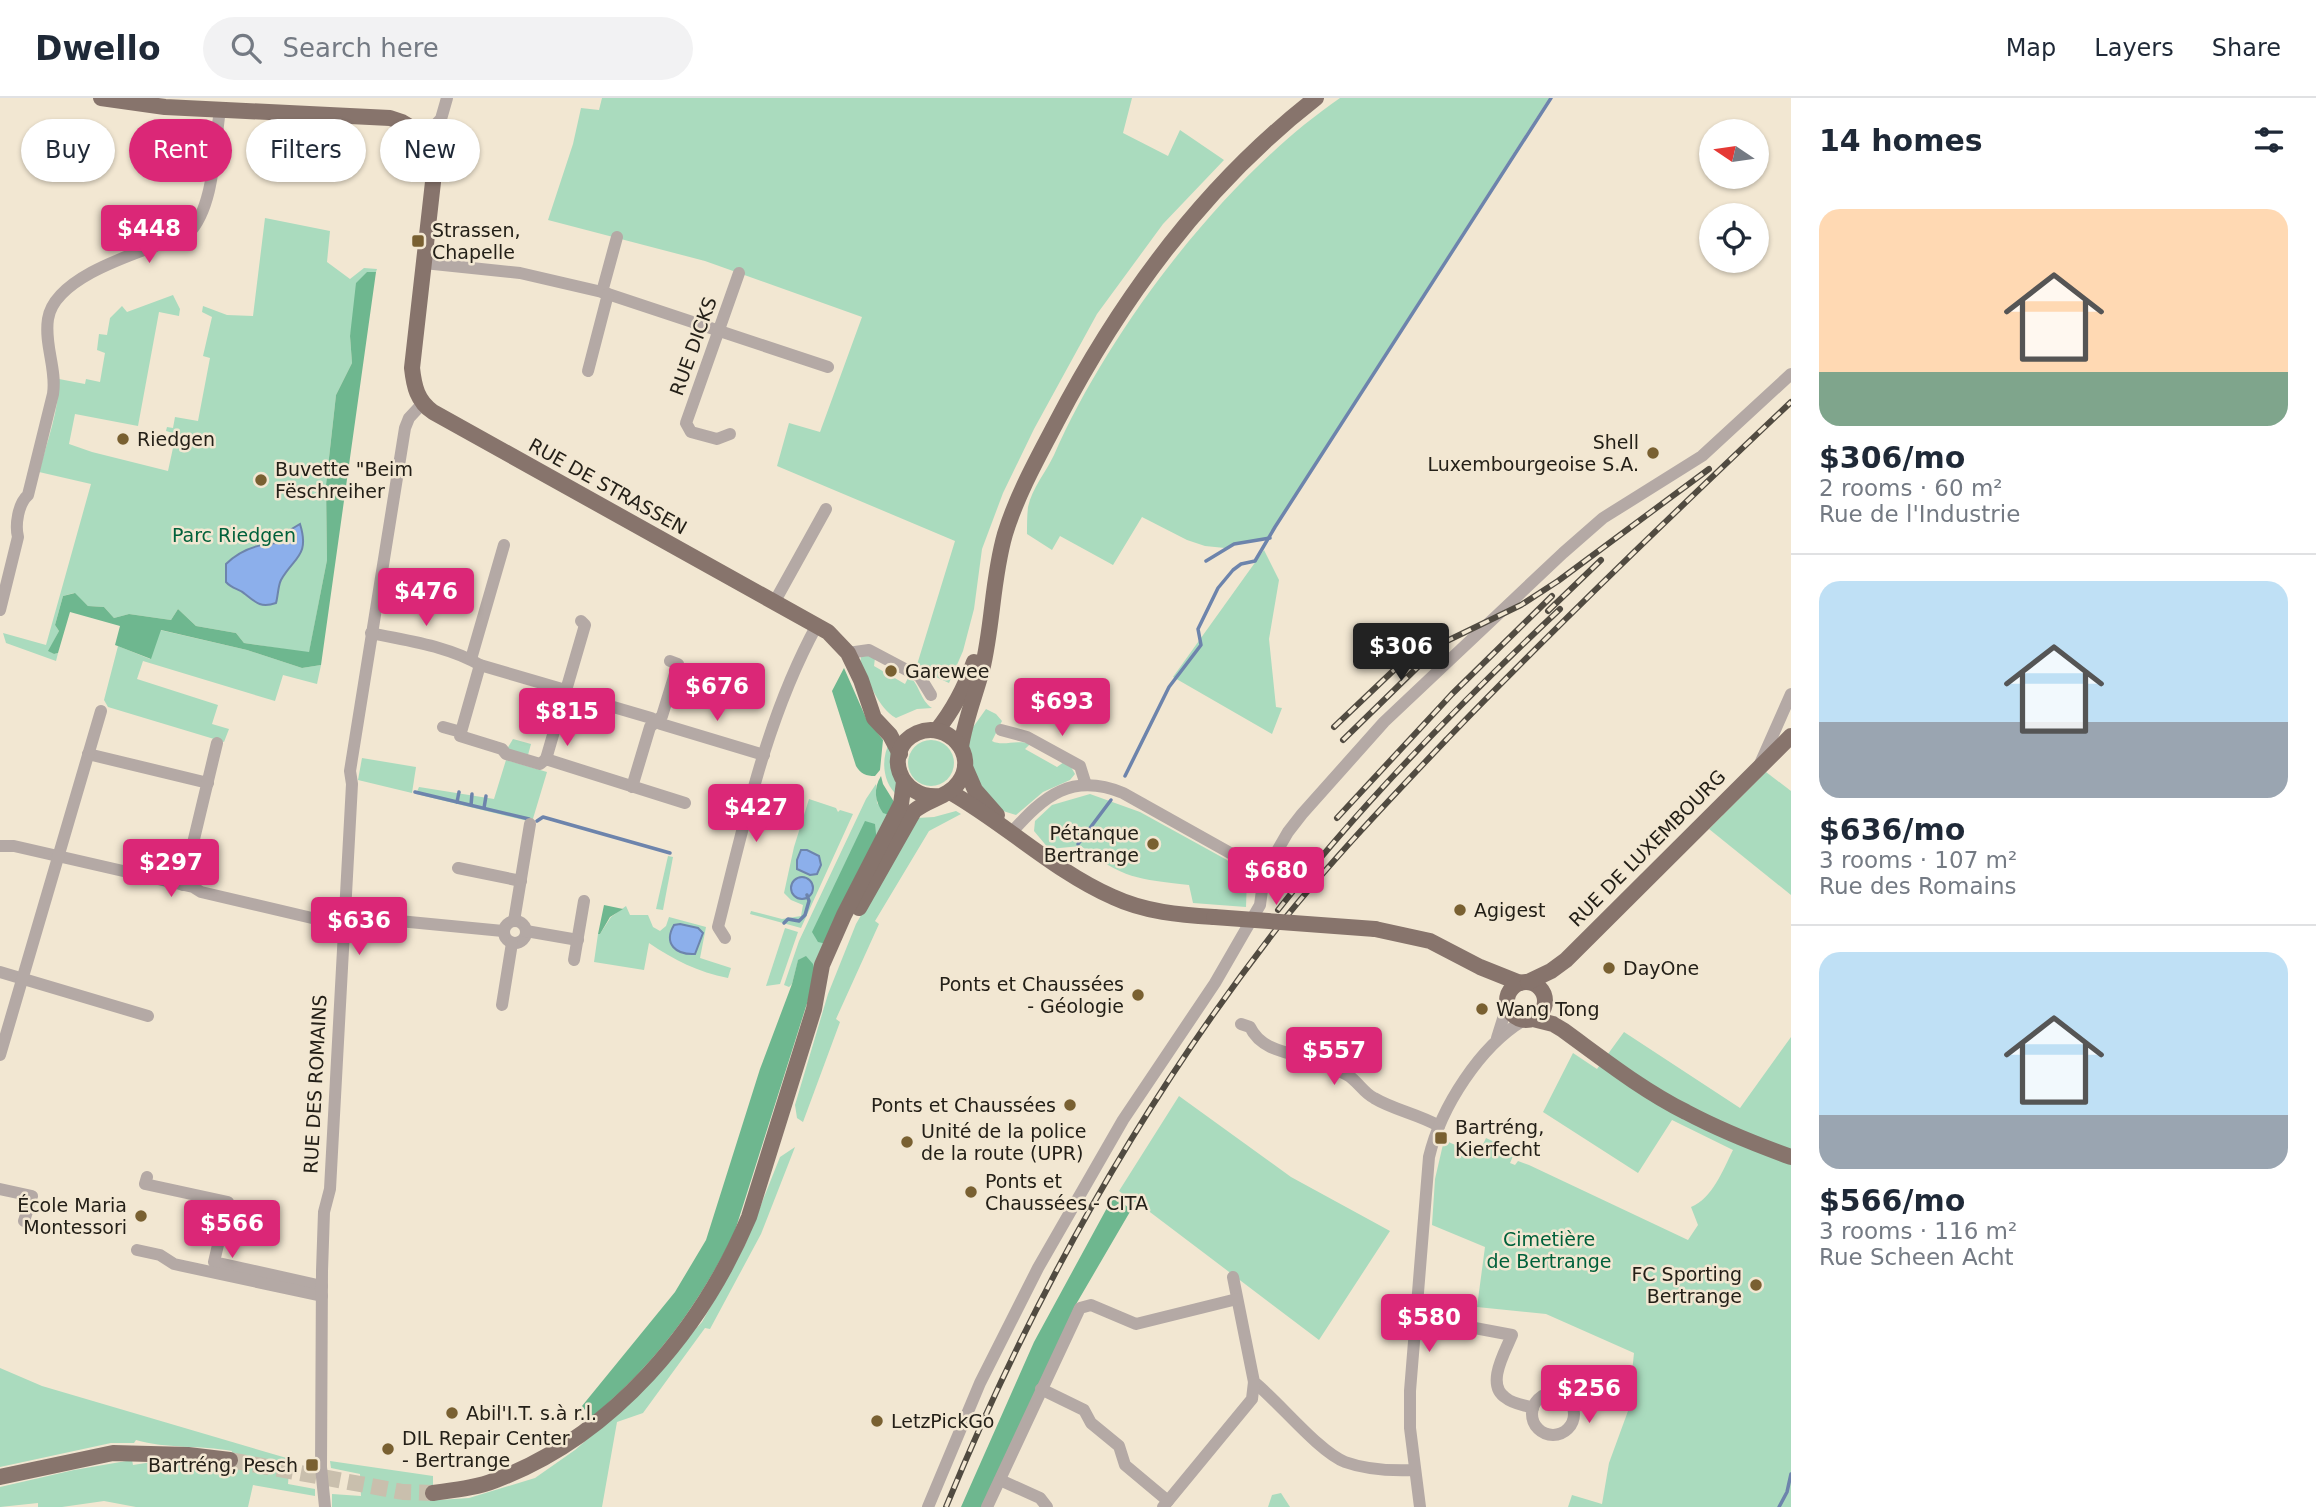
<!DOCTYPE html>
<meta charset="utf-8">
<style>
:root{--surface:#fff;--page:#f2f2f3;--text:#1f2937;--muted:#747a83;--line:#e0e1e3;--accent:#db2777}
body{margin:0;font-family:"DejaVu Sans",sans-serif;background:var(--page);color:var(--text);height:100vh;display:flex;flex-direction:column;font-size:26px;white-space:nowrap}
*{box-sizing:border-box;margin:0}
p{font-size:23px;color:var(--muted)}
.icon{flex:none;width:38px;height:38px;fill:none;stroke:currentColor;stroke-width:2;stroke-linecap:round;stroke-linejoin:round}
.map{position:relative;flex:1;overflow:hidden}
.panel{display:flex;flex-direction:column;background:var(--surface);width:525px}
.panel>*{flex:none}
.hud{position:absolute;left:21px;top:21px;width:665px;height:63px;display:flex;gap:14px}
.needle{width:46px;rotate:283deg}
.fabs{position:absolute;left:1699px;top:21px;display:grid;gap:14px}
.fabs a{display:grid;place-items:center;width:70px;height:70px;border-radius:50%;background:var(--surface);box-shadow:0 2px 5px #0004;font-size:35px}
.price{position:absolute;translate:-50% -60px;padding:0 16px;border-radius:7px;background:var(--accent);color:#fff;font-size:23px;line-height:46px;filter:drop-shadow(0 2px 4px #0008)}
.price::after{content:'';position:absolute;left:50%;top:42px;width:21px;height:16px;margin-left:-10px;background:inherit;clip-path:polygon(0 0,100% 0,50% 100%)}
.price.selected{background:#222;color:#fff}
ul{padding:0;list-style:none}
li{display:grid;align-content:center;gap:14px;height:371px;padding:0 28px}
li+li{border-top:2px solid var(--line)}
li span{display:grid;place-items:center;height:217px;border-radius:21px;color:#555}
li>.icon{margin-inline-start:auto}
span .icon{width:126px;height:126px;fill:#fffc;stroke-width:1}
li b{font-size:30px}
h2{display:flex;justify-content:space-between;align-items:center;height:84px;padding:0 28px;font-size:30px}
.tag{padding:0 24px;border-radius:32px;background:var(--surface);box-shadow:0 2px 5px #0004;font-size:24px;line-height:63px}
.tag.selected{background:var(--accent);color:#fff}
header{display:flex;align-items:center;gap:42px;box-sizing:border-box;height:98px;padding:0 35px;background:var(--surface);border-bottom:2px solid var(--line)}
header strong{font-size:33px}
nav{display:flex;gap:38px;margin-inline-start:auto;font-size:24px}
.search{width:490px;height:63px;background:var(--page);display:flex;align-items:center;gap:18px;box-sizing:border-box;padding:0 24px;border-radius:38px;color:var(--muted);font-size:26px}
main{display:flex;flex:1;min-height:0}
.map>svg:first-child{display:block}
.green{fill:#aadbbe}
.forest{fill:#6eb78f}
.water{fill:#8cafeb;stroke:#6d84ac;stroke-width:2}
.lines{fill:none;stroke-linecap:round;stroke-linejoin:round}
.stream{stroke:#6d84ac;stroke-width:3.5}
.major-tunnel{stroke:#c9bfad;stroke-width:16;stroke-dasharray:16 8;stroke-linecap:butt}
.minor{stroke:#b4a9a5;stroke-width:12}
.major{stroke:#87746c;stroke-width:16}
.rail-casing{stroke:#514b41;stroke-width:6}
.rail{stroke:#f2e7d2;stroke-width:3.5;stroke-dasharray:10;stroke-linecap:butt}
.major-bridge{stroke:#87746c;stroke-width:16}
.poi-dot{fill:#796031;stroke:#f2e7d2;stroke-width:2.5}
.labels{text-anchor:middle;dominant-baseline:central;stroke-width:5;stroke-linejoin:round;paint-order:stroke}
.poi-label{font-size:19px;fill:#242018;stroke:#f2e7d2;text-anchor:start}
.street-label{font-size:19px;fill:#242018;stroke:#f2e7d2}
.park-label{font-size:19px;fill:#00613b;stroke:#f2e7d2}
</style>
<header>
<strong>Dwello</strong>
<div class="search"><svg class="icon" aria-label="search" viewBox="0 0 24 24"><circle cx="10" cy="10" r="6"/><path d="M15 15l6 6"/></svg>Search here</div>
<nav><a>Map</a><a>Layers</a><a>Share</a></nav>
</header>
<main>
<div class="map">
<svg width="1791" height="1409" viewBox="0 0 1791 1409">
<rect width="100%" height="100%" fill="#f2e7d2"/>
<g class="green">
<polygon points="602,0 1132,0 1123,35 1168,58 1180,32 1224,62 1163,126 1097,216 1034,331 1003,395 982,451 974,511 963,553 949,585 916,570 955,443 777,368 789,325 820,334 862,219 705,163 548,122 573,46 581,10 599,12"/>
<path d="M 1340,0 L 1549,0 L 1266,441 L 1234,446 L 1225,450 L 1205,448 L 1187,442 L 1142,419 L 1113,467 L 1060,438 L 1052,452 L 1027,436 C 1027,427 1027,418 1028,409 C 1032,390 1046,374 1054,357 C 1110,230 1225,79 1340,0 Z"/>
<path d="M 265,120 L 330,133 L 327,164 L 350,181 L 364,170 L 377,171 L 376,174 L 367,174 L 350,238 L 352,265 L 336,297 L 326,387 L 327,462 L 309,555 L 244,545 L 236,535 L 196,528 L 178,511 L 171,522 L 129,516 L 114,520 L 104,509 L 88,508 L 74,495 L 63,498 L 55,527 L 59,533 L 49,553 L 54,556 L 58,555 L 56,563 L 6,545 L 3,535 L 46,547 L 91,386 L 39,374 C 47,343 59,313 59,281 L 85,286 L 86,281 L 100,284 L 105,255 L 97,252 L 99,236 L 107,237 L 110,220 L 122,208 L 127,214 L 173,197 L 180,211 L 179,218 L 159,214 L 138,328 L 75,316 L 69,346 L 92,354 L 168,373 L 176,336 L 166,333 L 167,329 L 173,330 L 175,319 L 198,323 L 210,260 L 203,258 L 212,219 L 202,214 L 203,208 L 227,217 L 253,218 Z"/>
<polygon points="1264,452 1279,482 1269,541 1276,609 1282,610 1272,636 1173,579"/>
<polygon points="160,532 247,552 302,570 321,567 317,586 283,577 275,603 143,563 137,581 218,607 212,626 229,631 224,644 108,609 104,602 118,548 150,561"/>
<path d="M 867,555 L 875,560 L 874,568 L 905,586 L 909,578 C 920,587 920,602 932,610 L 917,611 L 896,620 C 878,610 869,583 860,565 L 861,559 Z"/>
<path d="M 986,611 L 996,616 L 1002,623 L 992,643 C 1003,649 1017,641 1030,646 L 1025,651 L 1057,669 L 1064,664 L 1071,669 L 1075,676 L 1070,682 L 1043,694 L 1016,717 L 1003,713 L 976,689 L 968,648 L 971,632 Z"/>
<polygon points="513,641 531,646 528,657 507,651"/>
<circle cx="931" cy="665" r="23"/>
<path d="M 890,644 L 898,698 C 883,686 880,661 890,644 Z"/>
<polygon points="362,660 416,669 412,695 358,682"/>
<polygon points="506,662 547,674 532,724 416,696 419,689 494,701"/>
<polygon points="1766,674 1791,693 1791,797 1709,731"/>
<polygon points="876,686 877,705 889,717 827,846 816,877 798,863 792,886 789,889 784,887 799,843 866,701"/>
<path d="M 1090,696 L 1140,714 L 1227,762 L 1247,780 L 1246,809 L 1193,805 L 1189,787 C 1138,781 1123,781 1081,748 L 1049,751 L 1034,733 L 1035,723 L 1052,707 Z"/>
<polygon points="809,701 836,710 838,714 840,712 853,716 801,830 750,816 751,813 782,821 801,818 803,807 791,802 784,795 794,749"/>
<polygon points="956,713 961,716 929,733 875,823 879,826 836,921 840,924 803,1024 797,1020 795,1007 828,896 856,826 917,720 934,719"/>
<polygon points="668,758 673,759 663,812 656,811"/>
<path d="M 626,808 L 630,817 L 648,817 L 653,829 L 660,833 L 666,828 L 669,819 L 706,829 L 700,860 L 731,870 L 728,880 C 698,874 674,862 649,845 L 644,872 L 594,864 L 598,836 L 600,836 L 611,819 Z"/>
<polygon points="785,830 798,834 780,886 766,888"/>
<path d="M 1624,934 L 1740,1010 L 1791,939 L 1791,1409 L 1568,1409 L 1572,1397 L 1602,1406 L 1609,1365 L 1628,1313 L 1634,1255 L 1546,1216 L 1477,1209 L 1485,1149 L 1432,1127 L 1435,1081 L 1444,1042 L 1478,1057 L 1486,1040 L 1515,1054 L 1510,1065 L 1515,1067 L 1518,1063 L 1529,1067 L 1688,1142 L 1698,1127 L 1691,1109 C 1712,1101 1723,1072 1733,1052 L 1672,1022 L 1638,1075 L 1543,1014 L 1573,955 L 1597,971 Z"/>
<polygon points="1179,998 1291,1079 1390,1133 1319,1242 1138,1105 1134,1104 1119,1093"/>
<polygon points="795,1049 761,1136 710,1231 705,1230 643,1315 617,1324 602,1409 332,1409 332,1396 361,1398 360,1376 331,1370 330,1363 433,1378 433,1395 439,1402 469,1400 535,1380 575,1352 621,1312 702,1224 745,1147 780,1059"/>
<path d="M 0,1270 L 42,1288 L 290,1361 L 288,1386 L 315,1391 L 315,1398 L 253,1387 L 248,1409 L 136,1409 L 104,1403 L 62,1409 L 38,1409 L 38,1405 L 0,1409 L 0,1389 L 74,1372 L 132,1362 L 133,1367 L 152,1364 L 228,1371 L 232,1353 C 200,1347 166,1351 136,1342 L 134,1345 L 111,1345 L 0,1369 Z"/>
<polygon points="1281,1395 1290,1409 1268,1409 1272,1397"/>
</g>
<g class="forest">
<polygon points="367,174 376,174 321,567 302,570 247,552 161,532 151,561 115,547 120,528 70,514 58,555 54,556 48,553 59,533 55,527 63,498 75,495 88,508 104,509 114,520 129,516 171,522 178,511 196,528 236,535 244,545 309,554 327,462 326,387 336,297 352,265 350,238 356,185"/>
<path d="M 844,570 L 866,620 L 883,642 L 880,672 L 875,678 C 866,678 861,676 856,668 L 832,593 Z"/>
<path d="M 881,678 L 883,686 L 896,707 L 889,717 L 883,715 C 875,703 873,691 881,678 Z"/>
<polygon points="865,723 875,726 877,745 827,846 818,844 812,834"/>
<polygon points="604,807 623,811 610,819 600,836 598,836"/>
<path d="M 806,858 L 813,866 L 816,877 L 734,1136 C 696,1211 655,1266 591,1320 L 582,1308 L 675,1194 L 706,1142 L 760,971 L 792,886 L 798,862 Z"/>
<polygon points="1114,1097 1131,1112 1075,1208 983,1409 961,1409 1034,1244"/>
</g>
<g class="water">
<path d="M 300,426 C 310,458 294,459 281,482 C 278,488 278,498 276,505 C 261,510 256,505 245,496 C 239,490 233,492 226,484 L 226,466 C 239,453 258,446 277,445 L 290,432 Z"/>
<polygon points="801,752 807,752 819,758 821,767 817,776 810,777 797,771 797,762"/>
<circle cx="802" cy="790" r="11"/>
<path d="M 680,826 L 698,830 L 703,835 L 695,856 C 676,857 663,846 674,827 Z"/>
</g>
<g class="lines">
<g class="stream">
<polyline points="1206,463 1234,446 1270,440"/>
<polyline points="1125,678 1169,589 1201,547 1198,531 1218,490 1233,472 1241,466 1255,463 1275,429 1551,0"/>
<polyline points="415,694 529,721"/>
<polyline points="457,704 459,694"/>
<polyline points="471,707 472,696"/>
<polyline points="484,710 486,698"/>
<polyline points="537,723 543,719 670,755"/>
<polyline points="1078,746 1111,702"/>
<polyline points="784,825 788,821 799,823 805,817 809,803 807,797"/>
<polyline points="1779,1409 1787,1394 1791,1376"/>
</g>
<polyline class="major-tunnel" points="230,1362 403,1394 433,1395"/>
<g class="minor">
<polyline points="423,40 441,21 447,0"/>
<polyline points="424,165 520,175 602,194 828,269"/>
<polyline points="602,194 617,139"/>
<polyline points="588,273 608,196"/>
<polyline points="730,336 717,341 691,334 686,325 739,175"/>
<polyline points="775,503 826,411"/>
<path d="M 0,512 L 18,439 C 15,427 18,406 28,397 L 53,296 C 57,271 44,247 48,221 C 55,175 151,151 188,136 C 215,109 214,49 220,12"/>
<path d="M 371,535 C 407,543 449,548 480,567 L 562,591 L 569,596 L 651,620 L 661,626 L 764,657"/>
<polyline points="848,555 869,552 920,579 931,597"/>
<polyline points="471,561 504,447"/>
<polyline points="443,629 461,634 460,638 502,651 506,656 540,666 546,661 552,663 685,705"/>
<polyline points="1001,632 1027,639 1080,668 1086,687"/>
<polyline points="461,634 480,567"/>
<polyline points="88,656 208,685"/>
<polyline points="546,661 585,527 581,523"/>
<polyline points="1760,666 1791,596"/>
<polyline points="632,689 650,629 662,618 678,566 670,563"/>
<path d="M 1012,734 C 1044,698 1072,674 1123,695 L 1248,765 L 1263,764 L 1273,760 L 1288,734 L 1302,716 L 1384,624 L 1563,455 L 1603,420 L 1702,358 L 1791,276"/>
<polyline points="0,748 14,748 193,789 201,794 329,824 399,823 503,833"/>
<polyline points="458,770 521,783"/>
<polyline points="183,787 217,645"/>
<circle cx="515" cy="834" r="11"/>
<polyline points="514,823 530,726"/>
<polyline points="526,833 578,842"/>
<path d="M 725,840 L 718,829 C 744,726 766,620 817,527"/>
<polyline points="574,862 584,803"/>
<polyline points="0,874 148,918"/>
<polyline points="502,907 512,845"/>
<path d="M 1241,926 L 1250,929 C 1263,957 1301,955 1325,966 C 1333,970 1342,974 1349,978 C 1358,984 1364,995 1374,1000 C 1394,1012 1418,1016 1439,1028"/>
<polyline points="1497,940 1507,908"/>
<polyline points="0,957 101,613"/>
<polyline points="147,1079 145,1086 228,1104 214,1164 322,1188"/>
<polyline points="0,1091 32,1098 24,1123"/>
<polyline points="137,1152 160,1157 174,1166 322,1198"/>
<path d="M 1233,1179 L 1254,1284 C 1279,1304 1319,1354 1345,1364 C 1367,1372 1392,1373 1415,1372"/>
<path d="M 1416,1219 L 1512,1237 C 1505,1254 1485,1287 1506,1300 C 1513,1306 1524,1307 1533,1310"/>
<polyline points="1041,1291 1084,1312 1091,1325 1119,1348 1125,1367 1168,1403"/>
<circle cx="1553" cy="1316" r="21"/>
<polyline points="1000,1382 1040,1400 1047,1409"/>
<polyline points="325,1409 321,1369 322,1173 324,1114 330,1091 352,686 350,673 405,330 409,320 422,306"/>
<polyline points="928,1409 980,1285 1038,1170 1123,1022 1215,885 1260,807 1263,785 1263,764"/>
<polyline points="987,1409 1080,1210 1091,1207 1136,1226 1237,1201"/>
<polyline points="1163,1409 1252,1301 1254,1284"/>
<path d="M 1420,1409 L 1410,1330 L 1410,1293 L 1429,1059 C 1441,1009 1480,948 1524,922"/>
</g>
<g class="major">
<path d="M 101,0 L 165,9 L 390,20 L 402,24 L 417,33 L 429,52 L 432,64 L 433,84 L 412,270 C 414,288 417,303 433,314 L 828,534 L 848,555 L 861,582 L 874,620 L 890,637 L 900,656"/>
<path d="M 937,632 C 954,611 965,589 974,564"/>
<path d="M 961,649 C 965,622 975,598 982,572 C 993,527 992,481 1005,436 C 1017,397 1037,361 1056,325 C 1121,200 1204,87 1316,0"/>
<polyline points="965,669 975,692 997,717"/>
<path d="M 950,694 C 1006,726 1054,773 1113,799 C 1145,814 1180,817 1214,819"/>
<path d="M 859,810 L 914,713 C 928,701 949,699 959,684 C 979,656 947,622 917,635 C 882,651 898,702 940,698"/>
<polyline points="1375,831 1430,843 1480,869 1520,885"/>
<circle cx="1526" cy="903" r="19"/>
<polyline points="1528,884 1551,873 1566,862 1791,638"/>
<path d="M 1533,921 L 1553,926 L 1563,932 C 1603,961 1642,992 1686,1014 C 1720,1032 1755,1046 1791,1059"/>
<polyline points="0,1379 113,1355 188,1357 230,1362"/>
<path d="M 433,1395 C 454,1392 476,1390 496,1382 C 613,1338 702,1231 749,1119 L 814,911 L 822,867 L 844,817 L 901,706 L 904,684"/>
</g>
<defs>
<g id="rail">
<polyline points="1548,513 1601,462"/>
<polyline points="1334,629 1394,572 1420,556 1521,507 1558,483 1709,371"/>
<polyline points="1343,642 1428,559"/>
<polyline points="1337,720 1452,596 1552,498"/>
<path d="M 1278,812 C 1363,704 1460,605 1560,511"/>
<path d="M 946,1409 C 1031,1202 1140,1006 1278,829 C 1331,763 1390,701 1448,640 C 1559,525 1675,414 1791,304"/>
</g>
</defs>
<use href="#rail" class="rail-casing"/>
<use href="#rail" class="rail"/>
<polyline class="major-bridge" points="1214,819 1375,831"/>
</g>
<g class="poi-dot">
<rect x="411" y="136" width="14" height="14" rx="3.5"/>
<circle cx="123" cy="341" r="7"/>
<circle cx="1653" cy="355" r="7"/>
<circle cx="261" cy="382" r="7"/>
<circle cx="891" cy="573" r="7"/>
<circle cx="1153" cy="746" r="7"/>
<circle cx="1460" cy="812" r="7"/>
<circle cx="1609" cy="870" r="7"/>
<circle cx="1138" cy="897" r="7"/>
<circle cx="1482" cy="911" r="7"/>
<circle cx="1070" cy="1007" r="7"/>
<rect x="1434" y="1033" width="14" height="14" rx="3.5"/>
<circle cx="907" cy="1044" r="7"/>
<circle cx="971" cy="1094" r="7"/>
<circle cx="141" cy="1118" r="7"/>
<circle cx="1756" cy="1187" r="7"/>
<circle cx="452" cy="1315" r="7"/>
<circle cx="877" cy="1323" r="7"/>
<circle cx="388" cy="1351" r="7"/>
<rect x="305" y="1360" width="14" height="14" rx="3.5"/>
</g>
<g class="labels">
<g class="poi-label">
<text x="432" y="132">Strassen,<tspan x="432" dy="22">Chapelle</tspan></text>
<text x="137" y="341">Riedgen</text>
<text x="1639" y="344" text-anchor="end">Shell<tspan x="1639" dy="22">Luxembourgeoise S.A.</tspan></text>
<text x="275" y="371">Buvette "Beim<tspan x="275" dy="22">Fëschreiher</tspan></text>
<text x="905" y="573">Garewee</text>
<text x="1139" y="735" text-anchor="end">Pétanque<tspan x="1139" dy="22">Bertrange</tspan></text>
<text x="1474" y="812">Agigest</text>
<text x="1623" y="870">DayOne</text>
<text x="1124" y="886" text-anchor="end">Ponts et Chaussées<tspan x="1124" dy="22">- Géologie</tspan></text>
<text x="1496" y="911">Wang Tong</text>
<text x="1056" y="1007" text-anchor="end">Ponts et Chaussées</text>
<text x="1455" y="1029">Bartréng,<tspan x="1455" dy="22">Kierfecht</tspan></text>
<text x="921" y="1033">Unité de la police<tspan x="921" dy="22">de la route (UPR)</tspan></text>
<text x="985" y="1083">Ponts et<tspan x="985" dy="22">Chaussées - CITA</tspan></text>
<text x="127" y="1107" text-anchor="end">École Maria<tspan x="127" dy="22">Montessori</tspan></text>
<text x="1742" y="1176" text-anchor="end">FC Sporting<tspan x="1742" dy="22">Bertrange</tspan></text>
<text x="466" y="1315">Abil'I.T. s.à r.l.</text>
<text x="891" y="1323">LetzPickGo</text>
<text x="402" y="1340">DIL Repair Center<tspan x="402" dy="22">- Bertrange</tspan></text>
<text x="298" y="1367" text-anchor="end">Bartréng, Pesch</text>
</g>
<g class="street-label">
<text transform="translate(693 248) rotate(-70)">RUE DICKS</text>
<text transform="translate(608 388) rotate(29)">RUE DE STRASSEN</text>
<text transform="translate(1647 750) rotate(-45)">RUE DE LUXEMBOURG</text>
<text transform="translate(315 986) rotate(-87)">RUE DES ROMAINS</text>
</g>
<g class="park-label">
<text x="234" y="437">Parc Riedgen</text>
<text x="1549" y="1141">Cimetière<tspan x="1549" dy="22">de Bertrange</tspan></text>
</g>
</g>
</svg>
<div class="fabs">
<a><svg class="needle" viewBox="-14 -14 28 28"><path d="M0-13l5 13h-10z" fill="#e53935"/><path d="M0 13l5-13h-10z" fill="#747a83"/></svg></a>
<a><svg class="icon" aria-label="locate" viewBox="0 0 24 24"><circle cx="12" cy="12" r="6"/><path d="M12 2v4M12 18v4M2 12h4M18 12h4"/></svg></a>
</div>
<b class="price" style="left:149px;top:167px">$448</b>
<b class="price" style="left:426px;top:530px">$476</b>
<b class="price selected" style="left:1401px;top:585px">$306</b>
<b class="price" style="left:717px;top:625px">$676</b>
<b class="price" style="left:1062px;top:640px">$693</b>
<b class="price" style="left:567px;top:650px">$815</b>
<b class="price" style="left:756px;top:746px">$427</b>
<b class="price" style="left:171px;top:801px">$297</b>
<b class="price" style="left:1276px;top:809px">$680</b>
<b class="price" style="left:359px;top:859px">$636</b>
<b class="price" style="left:1334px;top:989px">$557</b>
<b class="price" style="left:232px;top:1162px">$566</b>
<b class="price" style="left:1429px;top:1256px">$580</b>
<b class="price" style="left:1589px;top:1327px">$256</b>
<div class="hud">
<a class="tag">Buy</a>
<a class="tag selected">Rent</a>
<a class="tag">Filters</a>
<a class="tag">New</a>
</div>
</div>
<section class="panel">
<h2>14 homes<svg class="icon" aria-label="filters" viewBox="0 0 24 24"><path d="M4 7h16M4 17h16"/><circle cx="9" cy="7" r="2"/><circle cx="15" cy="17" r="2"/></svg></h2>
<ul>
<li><span style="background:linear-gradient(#ffd9b3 75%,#7fa58c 0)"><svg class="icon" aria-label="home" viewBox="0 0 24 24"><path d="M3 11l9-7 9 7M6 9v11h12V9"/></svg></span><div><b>$306/mo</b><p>2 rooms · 60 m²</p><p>Rue de l'Industrie</p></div></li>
<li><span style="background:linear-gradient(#bfe0f5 65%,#9aa5b1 0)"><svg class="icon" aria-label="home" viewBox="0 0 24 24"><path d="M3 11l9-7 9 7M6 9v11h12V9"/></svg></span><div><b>$636/mo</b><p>3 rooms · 107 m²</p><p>Rue des Romains</p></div></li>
<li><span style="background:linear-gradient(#bfe0f5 75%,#9aa5b1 0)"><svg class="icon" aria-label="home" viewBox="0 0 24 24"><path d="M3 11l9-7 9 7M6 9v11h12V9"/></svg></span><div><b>$566/mo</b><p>3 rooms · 116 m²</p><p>Rue Scheen Acht</p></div></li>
</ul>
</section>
</main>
